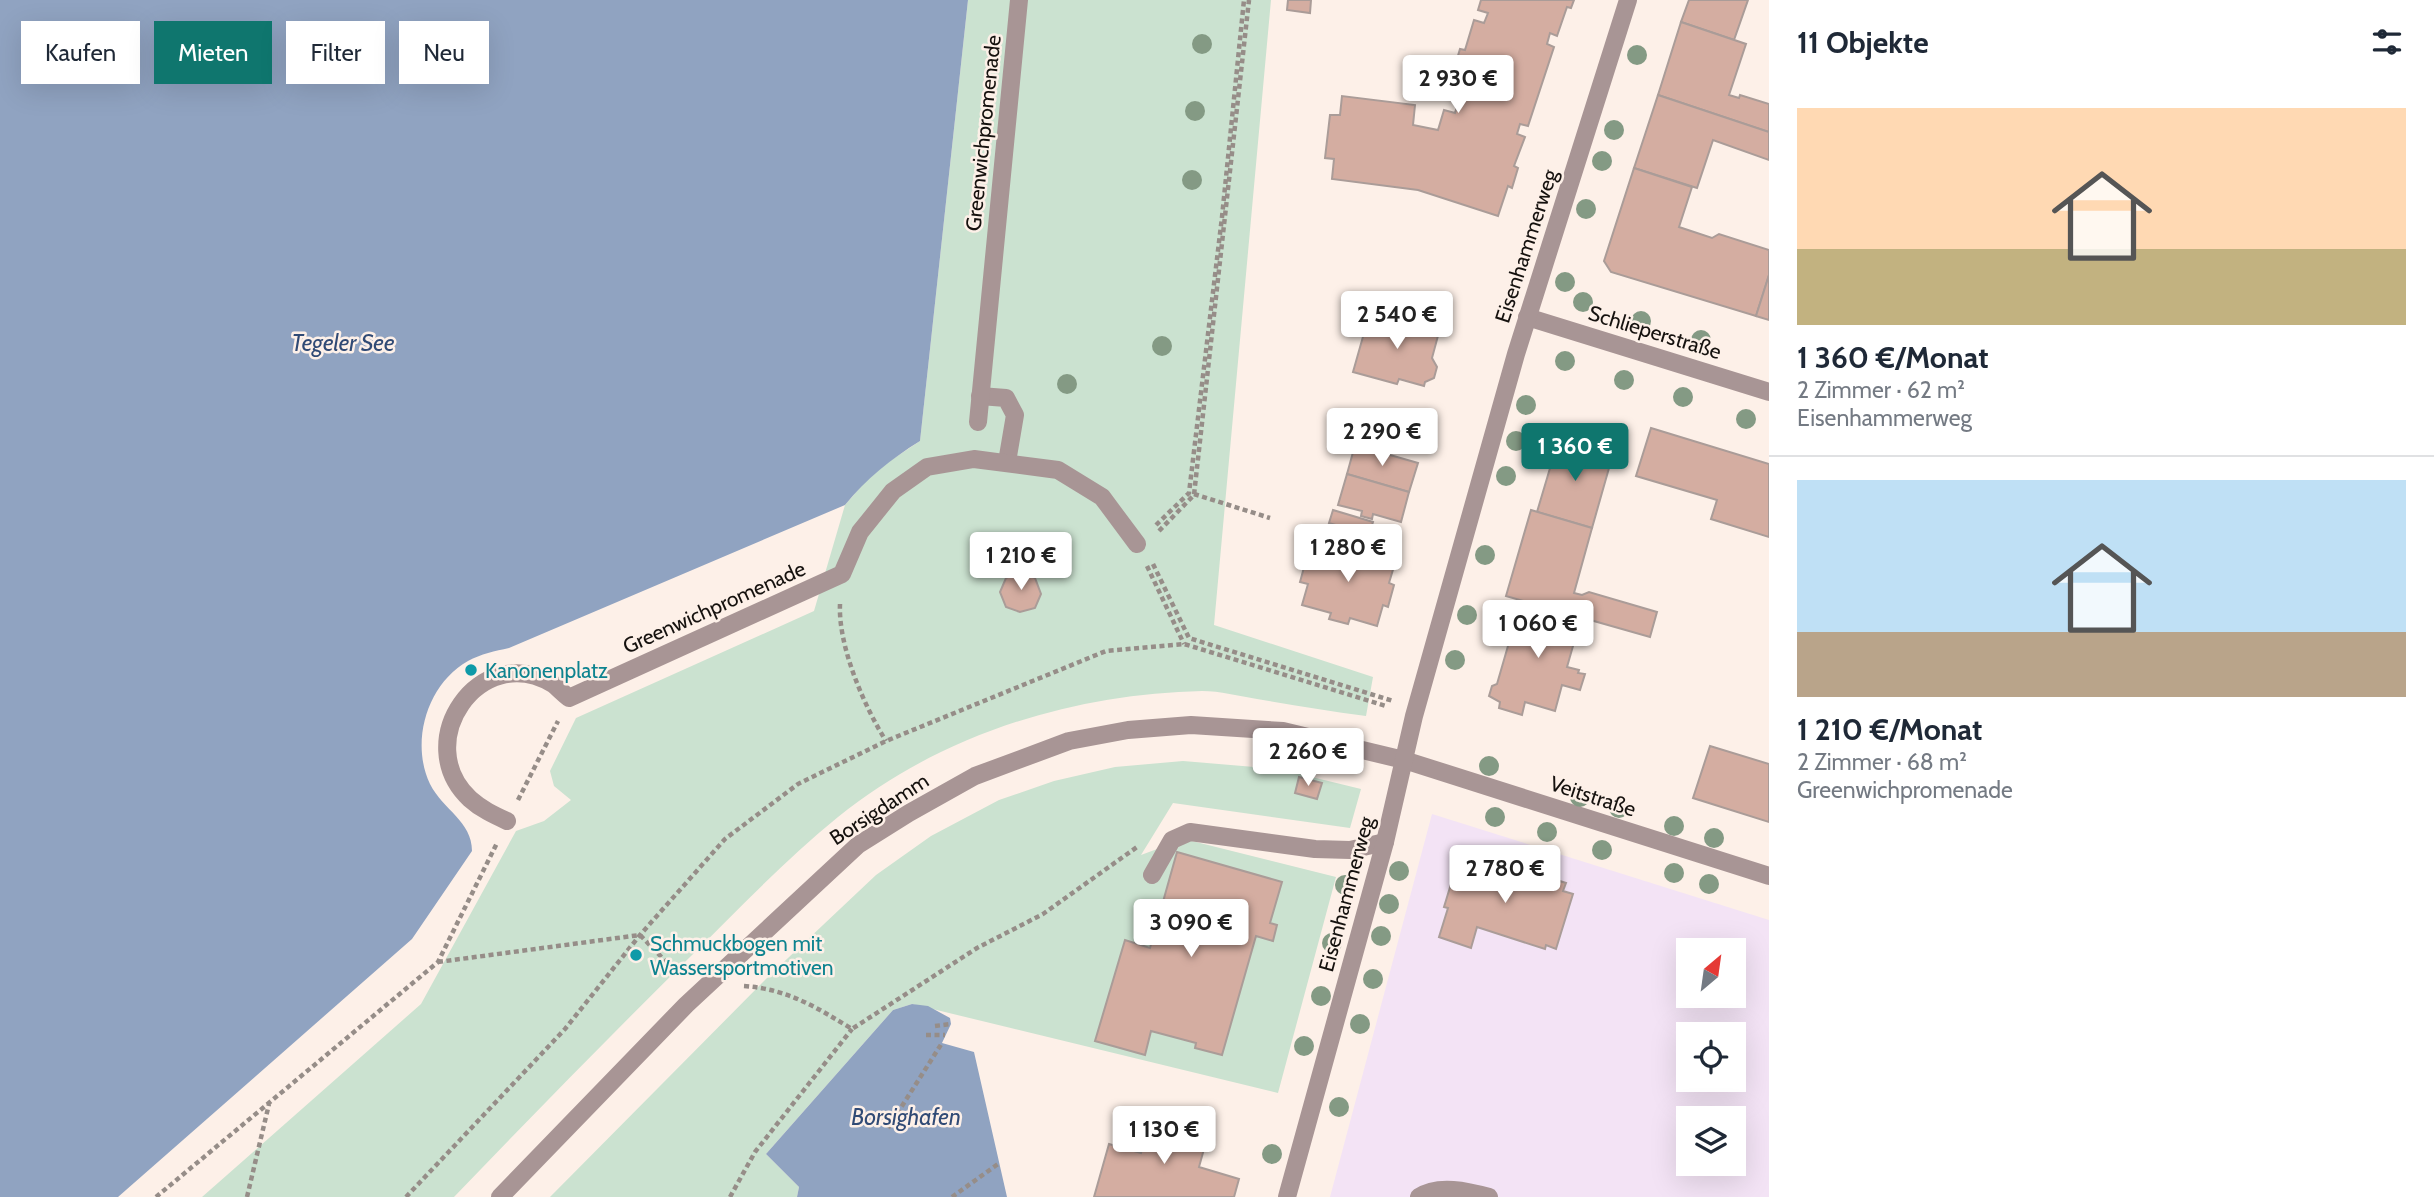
<!DOCTYPE html>
<html lang="de">
<meta charset="utf-8">
<style>
:root{--surface:#fff;--page:#f6f6f7;--text:#1f2937;--muted:#747a83;--line:#e0e1e3;--accent:#0f766e}
body{margin:0;font-family:Cabin,sans-serif;background:var(--page);color:var(--text);height:100vh;display:flex;flex-direction:column;font-size:26px;white-space:nowrap}
*{box-sizing:border-box;margin:0}
p{font-size:23px;color:var(--muted)}
.icon{flex:none;width:38px;height:38px;fill:none;stroke:currentColor;stroke-width:2;stroke-linecap:round;stroke-linejoin:round}
.map{position:relative;flex:1;overflow:hidden}
.side{display:flex;flex-direction:column;background:var(--surface);width:665px}
.side>*{flex:none}
.top-card{position:absolute;left:21px;top:21px;width:665px;height:63px;display:flex;gap:14px}
.needle{width:46px;rotate:29deg}
.controls{position:absolute;left:1676px;top:938px;display:grid;gap:14px}
.controls a{display:grid;place-items:center;width:70px;height:70px;border-radius:0px;background:var(--surface);box-shadow:0 7px 28px #0002;font-size:35px}
.price{position:absolute;translate:-50% -60px;padding:0 16px;border-radius:7px;background:#fff;color:#222;font-size:23px;line-height:46px;filter:drop-shadow(0 2px 4px #0008)}
.price::after{content:'';position:absolute;left:50%;top:42px;width:21px;height:16px;margin-left:-10px;background:inherit;clip-path:polygon(0 0,100% 0,50% 100%)}
.price.active{background:var(--accent);color:#fff}
ul{padding:0;list-style:none}
li{display:grid;align-content:center;gap:14px;height:371px;padding:0 28px}
li+li{border-top:2px solid var(--line)}
li span{display:grid;place-items:center;height:217px;border-radius:0px;color:#555}
li>.icon{margin-inline-start:auto}
span .icon{width:126px;height:126px;fill:#fffc;stroke-width:1}
li b{font-size:30px}
h2{display:flex;justify-content:space-between;align-items:center;height:84px;padding:0 28px;font-size:30px}
.tag{padding:0 24px;border-radius:0px;background:var(--surface);box-shadow:0 7px 28px #0002;font-size:24px;line-height:63px}
.tag.active{background:var(--accent);color:#fff}
main{display:flex;flex:1;min-height:0}
.map>svg:first-child{display:block}
.industrial{fill:#f3e3f5;fill-rule:evenodd}
.green{fill:#cbe2d0}
.water{fill:#90a3c1}
.building{fill:#d4ada1;stroke:#aa9c98;stroke-width:2}
.lines{fill:none;stroke-linecap:round;stroke-linejoin:round}
.path{stroke:#968d88;stroke-width:4.5;stroke-dasharray:5 3.5;stroke-linecap:butt}
.minor{stroke:#a89595;stroke-width:18}
.tree{fill:#849a84}
.culture-dot{fill:#0f9aa8;stroke:#fdf0e8;stroke-width:2.5}
.labels{text-anchor:middle;dominant-baseline:central;stroke-width:5;stroke-linejoin:round;paint-order:stroke}
.street-label{font-size:21px;fill:#15110e;stroke:#fdf0e8}
.culture-label{font-size:21px;fill:#0d838f;stroke:#fdf0e8;text-anchor:start}
.water-label{font-size:23px;font-style:italic;fill:#304a75;stroke:#fdf0e8}
</style>
<main>
<div class="map">
<svg width="1769" height="1197" viewBox="0 0 1769 1197">
<rect width="100%" height="100%" fill="#fdf0e8"/>
<path class="industrial" d="M 1432,814 L 1769,920 L 1769,1197 L 1330,1197 ZM 1689,950 L 1734,950 L 1734,996 L 1689,996 ZM 1689,1034 L 1734,1034 L 1734,1080 L 1689,1080 ZM 1689,1118 L 1734,1118 L 1734,1164 L 1689,1164 Z"/>
<g class="green">
<path d="M 968,0 L 1271,0 L 1214,625 L 1373,677 L 1366,716 C 1329,711 1293,705 1257,699 C 1239,696 1220,691 1202,691 C 1072,694 941,734 838,817 C 786,859 738,910 690,957 C 610,1036 532,1116 454,1197 L 202,1197 L 421,1004 L 516,831 L 544,821 L 571,800 L 554,786 L 550,771 L 576,718 L 814,611 L 845,505 L 865,482 L 887,463 L 920,441 Z"/>
<polygon points="1183,761 1279,769 1361,789 1350,828 1173,803 1141,855 1184,839 1336,877 1278,1093 912,1004 893,1010 766,1154 799,1187 797,1197 550,1197 770,975 876,875 931,836 999,800 1054,781 1115,767"/>
</g>
<g class="water">
<path d="M 0,0 L 968,0 L 920,441 C 891,459 866,479 845,505 L 509,648 C 495,651 481,654 468,661 C 427,684 410,742 430,784 C 443,810 472,821 472,851 L 412,939 L 118,1197 L 0,1197 Z"/>
<polygon points="912,1004 928,1006 950,1018 951,1024 942,1043 974,1052 1007,1197 797,1197 799,1187 766,1154 893,1010"/>
</g>
<g class="building">
<polygon points="1288,0 1311,0 1310,13 1287,10"/>
<polygon points="1481,0 1574,0 1571,8 1567,7 1557,36 1550,33 1547,44 1554,47 1528,126 1520,124 1517,134 1525,137 1514,166 1518,168 1512,188 1508,186 1498,216 1418,190 1332,179 1334,159 1325,158 1330,115 1340,115 1342,96 1415,105 1413,125 1438,130 1444,110 1455,113 1458,103 1448,99 1458,70 1454,69 1460,49 1465,50 1474,20 1484,23 1488,13 1478,10"/>
<polygon points="1689,0 1748,0 1734,40 1681,22"/>
<polygon points="1681,22 1746,44 1729,95 1739,98 1740,95 1769,104 1769,132 1658,95"/>
<polygon points="1658,95 1769,132 1769,160 1713,140 1697,188 1634,168"/>
<polygon points="1634,168 1692,187 1679,227 1712,238 1719,234 1769,250 1769,275 1756,316 1611,272 1604,261"/>
<polygon points="1769,275 1769,320 1756,316"/>
<polygon points="1370,312 1404,322 1405,319 1418,322 1417,326 1439,332 1432,358 1437,367 1434,378 1425,382 1424,386 1399,379 1397,384 1353,372"/>
<polygon points="1357,425 1397,436 1393,448 1353,438"/>
<polygon points="1651,428 1769,464 1769,537 1711,519 1717,500 1636,476"/>
<polygon points="1559,438 1613,454 1592,528 1537,512"/>
<polygon points="1355,445 1379,452 1380,447 1391,450 1390,455 1418,463 1409,492 1347,474"/>
<polygon points="1347,474 1409,492 1401,522 1373,514 1372,519 1361,516 1362,511 1338,505"/>
<polygon points="1333,510 1373,522 1369,535 1329,523"/>
<polygon points="1531,510 1592,528 1574,593 1582,595 1589,592 1657,612 1650,637 1506,596"/>
<polygon points="1320,542 1348,550 1350,544 1368,550 1367,555 1395,563 1389,583 1394,585 1388,607 1383,605 1377,626 1350,618 1348,624 1329,619 1331,613 1302,605 1308,584 1300,582 1306,560 1314,563"/>
<polygon points="1020,572 1035,578 1041,594 1035,608 1020,612 1006,607 1000,592 1006,578"/>
<polygon points="1521,601 1581,618 1567,667 1579,670 1578,673 1585,674 1580,690 1562,685 1555,711 1525,702 1522,715 1499,708 1500,702 1489,696 1492,686 1497,684"/>
<polygon points="1710,746 1769,764 1769,822 1693,798"/>
<polygon points="1299,777 1322,783 1317,799 1295,793"/>
<polygon points="1177,852 1282,882 1270,923 1277,925 1273,941 1256,936 1222,1055 1195,1048 1196,1043 1151,1031 1145,1055 1095,1041 1125,940 1150,948"/>
<polygon points="1490,859 1566,883 1563,891 1573,894 1556,949 1546,945 1545,949 1477,927 1471,948 1439,937 1448,908 1444,907 1458,861 1486,870"/>
<polygon points="1152,1115 1209,1131 1199,1167 1239,1179 1234,1197 1094,1197 1109,1144 1141,1153"/>
</g>
<g class="lines">
<g class="path">
<polyline points="1194,494 1270,518"/>
<polyline points="1156,525 1189,493 1222,217 1244,0"/>
<polyline points="1159,531 1194,495 1249,0"/>
<polyline points="1153,564 1189,638 1393,701"/>
<polyline points="1147,566 1184,644"/>
<path d="M 840,604 C 838,646 864,706 886,741"/>
<polyline points="518,800 558,721"/>
<polyline points="438,962 640,935 680,976"/>
<path d="M 744,986 C 787,989 816,1007 852,1029 L 977,948 L 1043,914 L 1137,847"/>
<polyline points="935,1026 951,1024"/>
<polyline points="926,1035 945,1035"/>
<polyline points="888,1128 942,1043"/>
<polyline points="156,1197 438,962 497,843"/>
<polyline points="247,1197 269,1104"/>
<polyline points="406,1197 565,1029 640,935 725,839 798,784 886,741 1106,651 1184,644 1386,706"/>
<polyline points="730,1197 755,1152 852,1029"/>
<polyline points="952,1197 998,1164"/>
</g>
<g class="minor">
<polyline points="1527,317 1769,392"/>
<polyline points="980,396 1006,398 1015,415 1007,462"/>
<polyline points="978,422 1019,0"/>
<path d="M 507,821 C 494,815 481,809 470,799 C 410,743 479,640 553,684 C 558,688 564,694 569,698 L 842,574 L 860,532 L 893,491 L 927,467 L 974,459 L 1058,470 L 1102,497 L 1137,544"/>
<polyline points="1152,875 1172,840 1190,832 1315,849 1350,850 1385,842"/>
<polyline points="500,1197 686,1005 858,845 909,813 975,776 1069,741 1128,730 1191,725 1283,731 1404,760 1769,876"/>
<polyline points="1287,1197 1385,842 1414,716 1516,354 1628,0"/>
<path d="M 1419,1197 C 1438,1184 1468,1191 1489,1197"/>
</g>
</g>
<g class="tree">
<circle cx="1202" cy="44" r="10"/>
<circle cx="1637" cy="55" r="10"/>
<circle cx="1195" cy="111" r="10"/>
<circle cx="1614" cy="130" r="10"/>
<circle cx="1602" cy="161" r="10"/>
<circle cx="1192" cy="180" r="10"/>
<circle cx="1586" cy="209" r="10"/>
<circle cx="1565" cy="282" r="10"/>
<circle cx="1583" cy="302" r="10"/>
<circle cx="1641" cy="321" r="10"/>
<circle cx="1701" cy="340" r="10"/>
<circle cx="1162" cy="346" r="10"/>
<circle cx="1565" cy="361" r="10"/>
<circle cx="1624" cy="380" r="10"/>
<circle cx="1067" cy="384" r="10"/>
<circle cx="1683" cy="397" r="10"/>
<circle cx="1526" cy="405" r="10"/>
<circle cx="1746" cy="419" r="10"/>
<circle cx="1516" cy="441" r="10"/>
<circle cx="1506" cy="476" r="10"/>
<circle cx="1485" cy="555" r="10"/>
<circle cx="1467" cy="615" r="10"/>
<circle cx="1455" cy="660" r="10"/>
<circle cx="1489" cy="766" r="10"/>
<circle cx="1580" cy="797" r="10"/>
<circle cx="1619" cy="808" r="10"/>
<circle cx="1495" cy="817" r="10"/>
<circle cx="1674" cy="826" r="10"/>
<circle cx="1547" cy="832" r="10"/>
<circle cx="1714" cy="838" r="10"/>
<circle cx="1602" cy="850" r="10"/>
<circle cx="1399" cy="871" r="10"/>
<circle cx="1674" cy="873" r="10"/>
<circle cx="1709" cy="884" r="10"/>
<circle cx="1345" cy="885" r="10"/>
<circle cx="1389" cy="904" r="10"/>
<circle cx="1381" cy="936" r="10"/>
<circle cx="1332" cy="943" r="10"/>
<circle cx="1373" cy="979" r="10"/>
<circle cx="1321" cy="996" r="10"/>
<circle cx="1360" cy="1024" r="10"/>
<circle cx="1304" cy="1046" r="10"/>
<circle cx="1339" cy="1107" r="10"/>
<circle cx="1272" cy="1154" r="10"/>
</g>
<g class="culture-dot">
<circle cx="471" cy="670" r="7"/>
<circle cx="636" cy="955" r="7"/>
</g>
<g class="labels">
<g class="street-label">
<text transform="translate(983 133) rotate(-84)">Greenwichpromenade</text>
<text transform="translate(1526 246) rotate(-72)">Eisenhammerweg</text>
<text transform="translate(1655 332) rotate(17)">Schlieperstraße</text>
<text transform="translate(714 607) rotate(-24)">Greenwichpromenade</text>
<text transform="translate(1593 796) rotate(18)">Veitstraße</text>
<text transform="translate(879 809) rotate(-33)">Borsigdamm</text>
<text transform="translate(1346 894) rotate(-75)">Eisenhammerweg</text>
</g>
<g class="culture-label">
<text x="485" y="670">Kanonenplatz</text>
<text x="650" y="943">Schmuckbogen mit<tspan x="650" dy="24">Wassersportmotiven</tspan></text>
</g>
<g class="water-label">
<text x="343" y="343">Tegeler See</text>
<text x="906" y="1117">Borsighafen</text>
</g>
</g>
</svg>
<div class="controls">
<a><svg class="needle" viewBox="-14 -14 28 28"><path d="M0-13l5 13h-10z" fill="#e53935"/><path d="M0 13l5-13h-10z" fill="#747a83"/></svg></a>
<a><svg class="icon" aria-label="locate" viewBox="0 0 24 24"><circle cx="12" cy="12" r="6"/><path d="M12 2v4M12 18v4M2 12h4M18 12h4"/></svg></a>
<a><svg class="icon" aria-label="layers" viewBox="0 0 24 24"><path d="M12 4l9 5-9 5-9-5zM3 14l9 5 9-5"/></svg></a>
</div>
<b class="price" style="left:1458px;top:115px">2 930 €</b>
<b class="price" style="left:1397px;top:351px">2 540 €</b>
<b class="price" style="left:1382px;top:468px">2 290 €</b>
<b class="price active" style="left:1575px;top:483px">1 360 €</b>
<b class="price" style="left:1348px;top:584px">1 280 €</b>
<b class="price" style="left:1021px;top:592px">1 210 €</b>
<b class="price" style="left:1538px;top:660px">1 060 €</b>
<b class="price" style="left:1308px;top:788px">2 260 €</b>
<b class="price" style="left:1505px;top:905px">2 780 €</b>
<b class="price" style="left:1191px;top:959px">3 090 €</b>
<b class="price" style="left:1164px;top:1166px">1 130 €</b>
<div class="top-card">
<a class="tag">Kaufen</a>
<a class="tag active">Mieten</a>
<a class="tag">Filter</a>
<a class="tag">Neu</a>
</div>
</div>
<section class="side">
<h2>11 Objekte<svg class="icon" aria-label="filters" viewBox="0 0 24 24"><path d="M4 7h16M4 17h16"/><circle cx="9" cy="7" r="2"/><circle cx="15" cy="17" r="2"/></svg></h2>
<ul>
<li><span style="background:linear-gradient(#ffd9b3 65%,#c2b280 0)"><svg class="icon" aria-label="home" viewBox="0 0 24 24"><path d="M3 11l9-7 9 7M6 9v11h12V9"/></svg></span><div><b>1 360 €/Monat</b><p>2 Zimmer · 62 m²</p><p>Eisenhammerweg</p></div></li>
<li><span style="background:linear-gradient(#bfe0f5 70%,#b9a48a 0)"><svg class="icon" aria-label="home" viewBox="0 0 24 24"><path d="M3 11l9-7 9 7M6 9v11h12V9"/></svg></span><div><b>1 210 €/Monat</b><p>2 Zimmer · 68 m²</p><p>Greenwichpromenade</p></div></li>
</ul>
</section>
</main>
